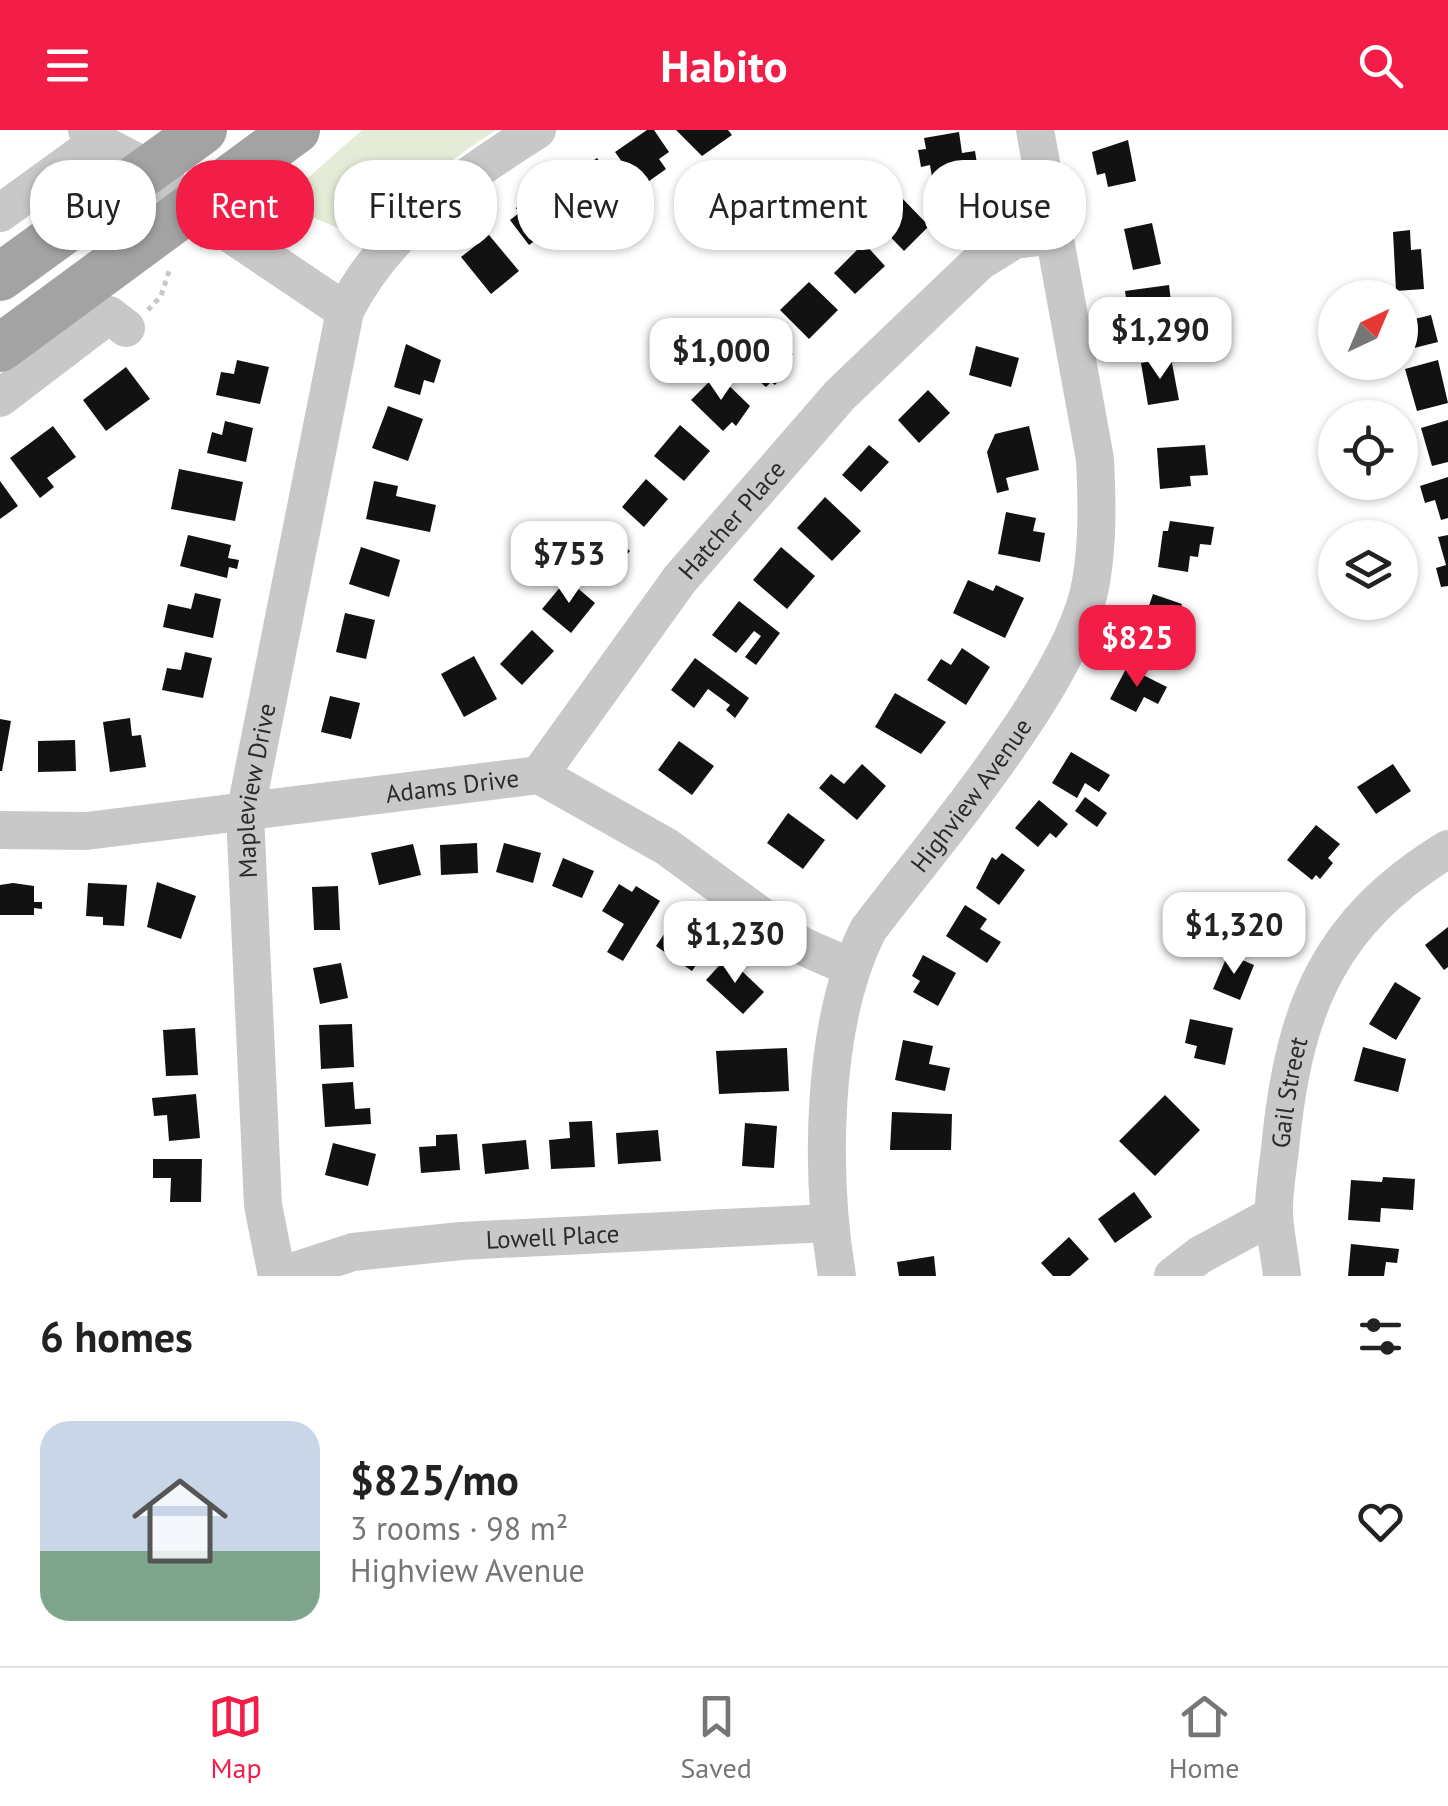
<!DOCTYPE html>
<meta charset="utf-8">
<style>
:root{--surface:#fff;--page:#f2f2f2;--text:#222;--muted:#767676;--line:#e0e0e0;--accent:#f21e47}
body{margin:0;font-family:"PT Sans",sans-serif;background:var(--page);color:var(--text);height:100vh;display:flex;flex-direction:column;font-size:38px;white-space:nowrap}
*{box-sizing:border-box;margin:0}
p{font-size:32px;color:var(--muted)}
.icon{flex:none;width:55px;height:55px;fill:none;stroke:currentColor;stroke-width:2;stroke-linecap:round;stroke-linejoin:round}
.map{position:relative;height:1146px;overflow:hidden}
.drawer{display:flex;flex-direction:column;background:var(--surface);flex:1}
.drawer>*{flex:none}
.top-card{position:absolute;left:30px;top:30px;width:1390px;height:90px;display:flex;gap:20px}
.needle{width:65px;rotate:44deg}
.fabs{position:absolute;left:1318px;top:150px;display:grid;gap:20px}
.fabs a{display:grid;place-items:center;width:100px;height:100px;border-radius:50%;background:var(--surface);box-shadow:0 2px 8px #0004;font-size:50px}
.price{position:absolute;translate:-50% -85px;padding:0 22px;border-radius:20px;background:#fff;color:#222;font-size:32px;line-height:65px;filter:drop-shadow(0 2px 5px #0008)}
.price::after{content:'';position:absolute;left:50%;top:60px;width:30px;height:22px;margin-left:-15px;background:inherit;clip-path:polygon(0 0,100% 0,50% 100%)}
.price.current{background:var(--accent);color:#fff}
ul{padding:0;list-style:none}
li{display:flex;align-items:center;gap:30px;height:250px;padding:0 40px}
li span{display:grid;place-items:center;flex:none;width:280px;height:200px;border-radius:30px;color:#555}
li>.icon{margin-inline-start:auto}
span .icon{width:120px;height:120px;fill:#fffc;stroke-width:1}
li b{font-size:42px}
h2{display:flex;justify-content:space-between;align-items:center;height:120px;padding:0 40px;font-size:42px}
.chip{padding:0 35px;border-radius:40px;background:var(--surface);box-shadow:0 2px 8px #0004;font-size:35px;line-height:90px}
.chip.current{background:var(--accent);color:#fff}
header{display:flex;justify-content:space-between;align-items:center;height:130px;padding:0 40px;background:var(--accent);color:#fff;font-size:45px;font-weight:800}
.menu{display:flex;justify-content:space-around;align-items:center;height:140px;border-top:2px solid var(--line);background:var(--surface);font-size:28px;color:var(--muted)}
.menu a{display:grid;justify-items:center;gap:5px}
.menu .current{color:var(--accent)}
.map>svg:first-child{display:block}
.green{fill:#e4ebd7}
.building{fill:#121212}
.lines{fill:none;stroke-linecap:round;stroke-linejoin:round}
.path{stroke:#c8c8c8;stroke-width:5;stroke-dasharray:5 5;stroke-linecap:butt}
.minor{stroke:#c8c8c8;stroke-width:38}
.major{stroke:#a3a3a3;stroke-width:48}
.labels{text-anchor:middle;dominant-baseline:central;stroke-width:10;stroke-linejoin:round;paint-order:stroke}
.street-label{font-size:25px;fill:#2b2b2b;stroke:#fff}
</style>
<header><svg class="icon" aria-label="menu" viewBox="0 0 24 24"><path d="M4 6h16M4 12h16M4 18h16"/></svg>Habito<svg class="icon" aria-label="search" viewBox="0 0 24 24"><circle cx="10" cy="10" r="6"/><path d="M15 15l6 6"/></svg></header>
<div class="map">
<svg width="1448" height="1146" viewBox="0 0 1448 1146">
<rect width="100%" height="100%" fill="#fff"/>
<path class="green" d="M 362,0 L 496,0 C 446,32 402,70 353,104 L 309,86 L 302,53 Z"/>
<g class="building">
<polygon points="647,0 654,0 669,22 659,29 666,39 645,54 637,42 632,46 615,22"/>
<polygon points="676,0 728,0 732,5 702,26"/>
<polygon points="959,2 962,23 975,21 979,47 933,53 930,35 921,37 918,20 926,19 924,8"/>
<polygon points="1128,10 1136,51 1108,57 1105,43 1097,45 1092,22"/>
<polygon points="597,28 615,52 585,74 567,50"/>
<polygon points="538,62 545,64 564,90 529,115 510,90 519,83 516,78"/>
<polygon points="899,65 929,96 904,121 874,90"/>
<polygon points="1152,93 1161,134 1133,140 1124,99"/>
<polygon points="1410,100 1411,120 1421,119 1424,159 1396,161 1393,102"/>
<polygon points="489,105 519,141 491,164 461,127"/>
<polygon points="864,113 885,136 855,164 834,143"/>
<polygon points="809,152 838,180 809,209 780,180"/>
<polygon points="1169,155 1173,189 1198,186 1201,212 1179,215 1176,198 1131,204 1125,161"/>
<polygon points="1431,185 1438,212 1410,219 1402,192"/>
<polygon points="771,206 793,224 782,237 787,242 775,255 771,252 766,257 744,239"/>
<polygon points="406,214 441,230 434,253 424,250 420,265 394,257"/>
<polygon points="976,216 1019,228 1011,257 969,245"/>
<polygon points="1171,228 1179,270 1148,275 1141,233"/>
<polygon points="237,230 269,237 260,274 216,265 221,242 234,244"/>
<polygon points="1438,230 1448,273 1417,281 1405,239"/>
<polygon points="126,237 150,269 106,301 83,270"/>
<polygon points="717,244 750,276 736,296 732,292 723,301 691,270"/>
<polygon points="928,260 950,283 919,313 898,290"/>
<polygon points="388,276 423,289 408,331 372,318"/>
<polygon points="1448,290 1448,332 1432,336 1421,298"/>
<polygon points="225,291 253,298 246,332 207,323 212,302 222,305"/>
<polygon points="680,295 710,321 684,351 654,326"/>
<polygon points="53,296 76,327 47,348 54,357 40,368 10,328"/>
<polygon points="1029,296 1039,340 1006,348 1009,360 997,363 987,322 995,304"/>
<polygon points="869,315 889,332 861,362 842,345"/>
<polygon points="1205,315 1208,345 1190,346 1191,356 1160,359 1157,318"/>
<polygon points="179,339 243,352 235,391 171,379"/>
<polygon points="1448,347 1448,388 1441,390 1435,370 1425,373 1420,356"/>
<polygon points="646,349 668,369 644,397 622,377"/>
<polygon points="0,351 18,376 0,389"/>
<polygon points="374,351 398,356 396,366 436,375 430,402 366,389"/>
<polygon points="825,367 861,401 832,431 797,398"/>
<polygon points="1006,382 1036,388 1033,401 1045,403 1040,432 998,424"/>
<polygon points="1170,391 1214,397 1211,415 1200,414 1198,427 1190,426 1188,442 1158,437 1163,401 1168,401"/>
<polygon points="584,400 597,410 605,401 630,421 604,453 567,423"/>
<polygon points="188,405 231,415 228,428 239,430 237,439 229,437 227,448 180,436"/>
<polygon points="1448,405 1448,456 1441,457 1436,438 1446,435 1438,407"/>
<polygon points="361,417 400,430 389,467 349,454"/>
<polygon points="781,417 815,446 787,479 753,450"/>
<polygon points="567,449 595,473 571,503 542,479"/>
<polygon points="968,450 993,461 996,455 1024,468 1005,508 953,483"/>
<polygon points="195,463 221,469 213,508 163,497 168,474 191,479"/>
<polygon points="1153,464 1182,474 1178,486 1188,489 1180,513 1141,499"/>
<polygon points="739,471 780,503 756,535 745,527 761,506 754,501 736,523 712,505"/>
<polygon points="345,483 375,490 366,529 336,522"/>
<polygon points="532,500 554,521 522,555 500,534"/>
<polygon points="962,518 990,537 966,575 927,550 941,529 951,535"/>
<polygon points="185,522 212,528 203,568 162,560 167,538 181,540"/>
<polygon points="474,526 497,569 464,587 441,544"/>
<polygon points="695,528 749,568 735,588 726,580 730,575 708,559 694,578 671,560"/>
<polygon points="1127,537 1167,557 1158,574 1144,567 1136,582 1110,569"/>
<polygon points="895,563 946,592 921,624 875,597"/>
<polygon points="330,566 360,573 351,609 321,602"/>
<polygon points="130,588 132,606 141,605 146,637 110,642 103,592"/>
<polygon points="0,589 11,591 2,641 0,641"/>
<polygon points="75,610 76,641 38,642 38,611"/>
<polygon points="679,611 714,636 692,665 658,640"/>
<polygon points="1071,622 1110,645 1099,662 1085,653 1077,668 1052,653"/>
<polygon points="862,634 886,656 857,690 819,658 831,644 844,654"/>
<polygon points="1393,634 1411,661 1376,684 1357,657"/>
<polygon points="1085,667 1107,683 1097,697 1075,681"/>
<polygon points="1039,670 1068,694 1056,708 1050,703 1038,717 1015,698"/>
<polygon points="788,683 825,710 803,739 767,713"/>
<polygon points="1316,695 1340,714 1328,728 1333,733 1320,749 1316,745 1312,750 1287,730"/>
<polygon points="477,713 478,743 441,745 440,715"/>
<polygon points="504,713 541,723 533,753 496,742"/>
<polygon points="413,714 421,745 379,755 371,723"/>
<polygon points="1002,723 1025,740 999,775 976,758 992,727 996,730"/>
<polygon points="563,728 594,741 582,768 552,756"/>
<polygon points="157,752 196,766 181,809 147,797"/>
<polygon points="13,753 34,756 34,772 42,772 42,779 34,778 34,785 0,785 0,755"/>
<polygon points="88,753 127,755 124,796 103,795 103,787 86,786"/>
<polygon points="619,754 632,762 636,756 660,771 623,831 607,822 624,794 602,781"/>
<polygon points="338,756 340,800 314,800 312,757"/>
<polygon points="1237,764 1252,775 1260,764 1286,782 1261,816 1221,786"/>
<polygon points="965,775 987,789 980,799 1001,812 987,833 946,806"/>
<polygon points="676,787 712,812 692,841 656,816"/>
<polygon points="1448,797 1448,837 1444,840 1425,815"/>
<polygon points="1228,824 1254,835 1240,870 1213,859"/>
<polygon points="923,825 956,843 938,876 913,862 920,851 912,846"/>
<polygon points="727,827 764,862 743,884 706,850"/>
<polygon points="341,833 348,868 320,874 313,838"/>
<polygon points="1395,852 1421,868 1396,910 1369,894"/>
<polygon points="1190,889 1233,898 1225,935 1194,928 1197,916 1185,913"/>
<polygon points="352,894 354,937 321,939 319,895"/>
<polygon points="195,898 198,945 166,946 163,900"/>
<polygon points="903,910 933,916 929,934 950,938 945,961 895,950"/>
<polygon points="1363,917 1406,929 1398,962 1354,951"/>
<polygon points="787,918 789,961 719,964 716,921"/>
<polygon points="353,952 355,979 370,978 371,994 325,997 322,954"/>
<polygon points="196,964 200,1008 169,1011 167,985 154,986 152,968"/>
<polygon points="1165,965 1200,1000 1155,1046 1119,1011"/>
<polygon points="892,982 952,984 951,1020 890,1020"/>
<polygon points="592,991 595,1037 551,1039 549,1010 570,1008 569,992"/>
<polygon points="745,993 777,996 774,1038 742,1036"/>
<polygon points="658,1000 661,1031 618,1034 616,1003"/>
<polygon points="457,1004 460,1040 421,1043 419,1017 436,1016 436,1005"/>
<polygon points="526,1010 529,1039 485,1044 482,1014"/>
<polygon points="333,1013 376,1024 368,1056 325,1045"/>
<polygon points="153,1029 202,1029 201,1072 170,1072 171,1048 153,1048"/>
<polygon points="1383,1047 1415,1049 1413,1080 1381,1078 1380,1092 1348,1090 1351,1050 1382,1052"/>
<polygon points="1134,1062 1152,1087 1115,1113 1098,1089"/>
<polygon points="1069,1107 1089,1129 1070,1146 1053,1146 1041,1133"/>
<polygon points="1351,1114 1399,1119 1397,1133 1386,1132 1384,1146 1348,1146"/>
<polygon points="934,1126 936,1146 899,1146 897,1132"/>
</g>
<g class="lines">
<polyline class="path" points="148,180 161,166 170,138"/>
<g class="minor">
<polyline points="87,0 98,12 150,39 192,78 345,181"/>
<polyline points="0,83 98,12"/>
<polyline points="0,268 109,185 126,198"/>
<path id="s1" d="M 539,645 L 680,449 L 840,265 L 979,132 L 1014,110 L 1054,105"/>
<path id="s2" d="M 0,700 L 86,701 L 539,645 L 667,717 L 802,816 L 850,837"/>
<path id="s3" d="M 277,1146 L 263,1075 L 245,684 L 345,181 C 386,99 462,48 537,0"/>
<path id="s4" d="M 279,1146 L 353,1122 L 461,1111 L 828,1093"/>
<path id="s5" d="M 837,1146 C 820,1043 821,894 868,800 C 932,715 1074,552 1091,452 C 1098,411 1097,370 1095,329 L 1035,0"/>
<polyline points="1173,1146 1200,1125 1274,1085"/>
<path id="s6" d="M 1282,1146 C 1280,1126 1275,1105 1274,1085 C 1273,1061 1279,1034 1281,1009 C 1295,876 1330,791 1448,719"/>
</g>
<g class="major">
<polyline points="0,147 203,0"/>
<polyline points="0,218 296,0"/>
</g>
</g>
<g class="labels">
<g class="street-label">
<text stroke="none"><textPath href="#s1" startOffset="320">Hatcher Place</textPath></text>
<text stroke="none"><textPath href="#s2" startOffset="455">Adams Drive</textPath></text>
<text stroke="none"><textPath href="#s3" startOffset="488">Mapleview Drive</textPath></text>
<text stroke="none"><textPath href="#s5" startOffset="522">Highview Avenue</textPath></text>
<text stroke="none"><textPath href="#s6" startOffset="185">Gail Street</textPath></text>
<text stroke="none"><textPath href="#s4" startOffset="278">Lowell Place</textPath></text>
</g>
</g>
</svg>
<div class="fabs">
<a><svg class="needle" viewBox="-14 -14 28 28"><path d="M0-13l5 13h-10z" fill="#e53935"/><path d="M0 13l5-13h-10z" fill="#767676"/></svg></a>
<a><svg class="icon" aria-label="locate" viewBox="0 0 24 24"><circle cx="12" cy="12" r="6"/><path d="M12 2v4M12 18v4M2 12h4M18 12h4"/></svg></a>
<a><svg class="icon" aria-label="layers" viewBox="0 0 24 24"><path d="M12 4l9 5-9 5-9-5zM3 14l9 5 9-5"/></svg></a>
</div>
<b class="price" style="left:1160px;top:252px">$1,290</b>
<b class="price" style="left:721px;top:273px">$1,000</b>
<b class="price" style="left:569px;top:476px">$753</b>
<b class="price current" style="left:1137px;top:560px">$825</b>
<b class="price" style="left:1234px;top:847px">$1,320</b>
<b class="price" style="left:735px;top:856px">$1,230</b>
<div class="top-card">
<a class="chip">Buy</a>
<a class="chip current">Rent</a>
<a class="chip">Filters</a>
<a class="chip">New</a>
<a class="chip">Apartment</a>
<a class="chip">House</a>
</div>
</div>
<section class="drawer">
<h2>6 homes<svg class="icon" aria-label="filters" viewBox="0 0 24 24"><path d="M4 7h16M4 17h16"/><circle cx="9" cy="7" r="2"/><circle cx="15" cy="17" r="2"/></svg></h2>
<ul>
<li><span style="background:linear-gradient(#c9d6e8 65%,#7fa58c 0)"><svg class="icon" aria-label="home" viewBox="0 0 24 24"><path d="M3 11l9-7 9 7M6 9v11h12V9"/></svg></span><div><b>$825/mo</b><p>3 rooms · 98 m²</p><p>Highview Avenue</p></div><svg class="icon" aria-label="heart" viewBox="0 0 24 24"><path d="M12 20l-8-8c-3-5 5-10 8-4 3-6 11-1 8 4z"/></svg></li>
</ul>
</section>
<nav class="menu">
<a class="current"><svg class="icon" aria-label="map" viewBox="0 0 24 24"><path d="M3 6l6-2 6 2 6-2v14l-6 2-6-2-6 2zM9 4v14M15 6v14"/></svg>Map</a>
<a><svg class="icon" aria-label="saved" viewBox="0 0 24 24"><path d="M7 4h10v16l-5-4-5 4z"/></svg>Saved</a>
<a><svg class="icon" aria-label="home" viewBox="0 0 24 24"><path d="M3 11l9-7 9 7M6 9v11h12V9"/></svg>Home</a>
</nav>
